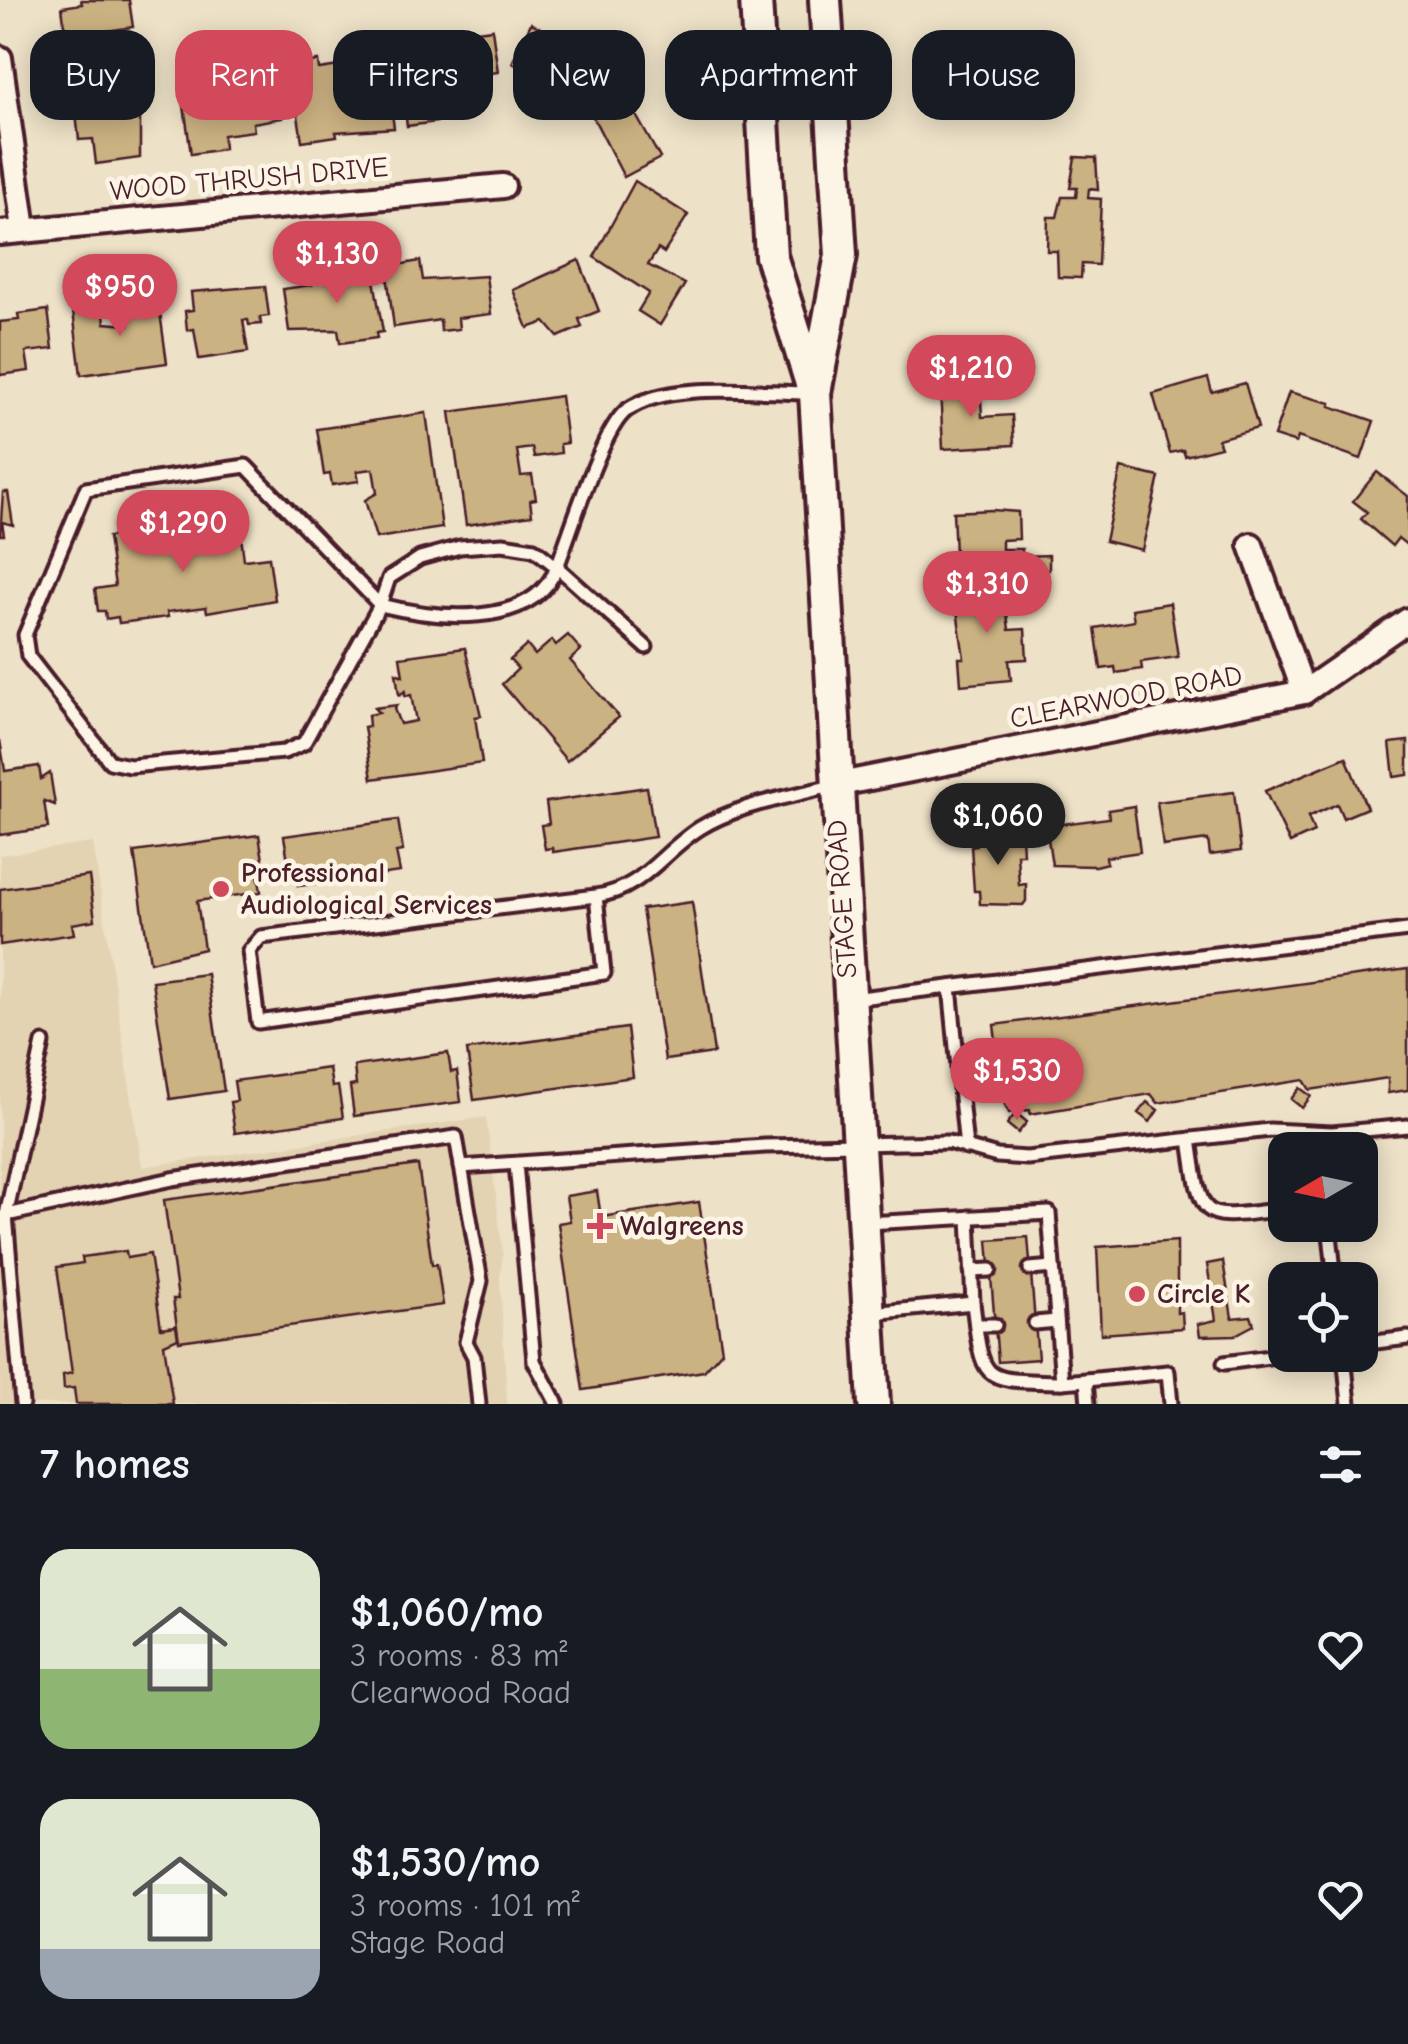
<!DOCTYPE html>
<meta charset="utf-8">
<style>
:root{--surface:#171b24;--page:#20242c;--text:#f1f3f6;--muted:#9ea1a6;--accent:#d1495b}
body{margin:0;font-family:"Comic Neue",sans-serif;background:var(--page);color:var(--text);height:100vh;display:flex;flex-direction:column;font-size:38px;white-space:nowrap}
*{box-sizing:border-box;margin:0}
p{font-size:32px;color:var(--muted)}
.icon{flex:none;width:55px;height:55px;fill:none;stroke:currentColor;stroke-width:2;stroke-linecap:round;stroke-linejoin:round}
.map{position:relative;height:1404px;overflow:hidden}
.details{display:flex;flex-direction:column;background:var(--surface);flex:1}
.details>*{flex:none}
.top-card{position:absolute;left:30px;top:30px;width:1350px;height:90px;display:flex;gap:20px}
.needle{width:65px;rotate:261deg}
.tools{position:absolute;left:1268px;top:1132px;display:grid;gap:20px}
.tools a{display:grid;place-items:center;width:110px;height:110px;border-radius:20px;background:var(--surface);box-shadow:0 5px 25px #0003;font-size:50px}
.price{position:absolute;translate:-50% -85px;padding:0 22px;border-radius:35px;background:var(--accent);color:#fff;font-size:32px;line-height:65px;filter:drop-shadow(0 2px 5px #0008)}
.price::after{content:'';position:absolute;left:50%;top:60px;width:30px;height:22px;margin-left:-15px;background:inherit;clip-path:polygon(0 0,100% 0,50% 100%)}
.price.selected{background:#222;color:#fff}
ul{padding:0;list-style:none}
li{display:flex;align-items:center;gap:30px;height:250px;padding:0 40px}
li span{display:grid;place-items:center;flex:none;width:280px;height:200px;border-radius:30px;color:#555}
li>.icon{margin-inline-start:auto}
span .icon{width:120px;height:120px;fill:#fffc;stroke-width:1}
li b{font-size:42px}
h2{display:flex;justify-content:space-between;align-items:center;height:120px;padding:0 40px;font-size:42px}
.chip{padding:0 35px;border-radius:30px;background:var(--surface);box-shadow:0 5px 25px #0003;font-size:35px;line-height:90px}
.chip.selected{background:var(--accent);color:#fff}
.map>svg:first-child{display:block}
.built{fill:#e3d3b2}
.building{fill:#cbb282;stroke:#4a1f2b;stroke-width:2.5}
.lines{fill:none;stroke-linecap:round;stroke-linejoin:round}
.service-casing{stroke:#4a1f2b;stroke-width:19}
.minor-casing{stroke:#4a1f2b;stroke-width:30}
.secondary-casing{stroke:#4a1f2b;stroke-width:38}
.service{stroke:#fcf5e5;stroke-width:11}
.minor{stroke:#fcf5e5;stroke-width:22}
.secondary{stroke:#fcf5e5;stroke-width:30}
.poi-dot{fill:#d1495b;stroke:#fcf5e5;stroke-width:4}
.labels{text-anchor:middle;dominant-baseline:central;stroke-width:9;stroke-linejoin:round;paint-order:stroke}
.street-label{font-size:28px;fill:#4a1f2b;stroke:#fcf5e5}
.poi-label{font-size:28px;font-weight:bold;fill:#4a1f2b;stroke:#fcf5e5;text-anchor:start}
</style>
<div class="map">
<svg width="1408" height="1404" viewBox="0 0 1408 1404">
<rect width="100%" height="100%" fill="#ede1c7"/>
<filter id="ink" filterUnits="userSpaceOnUse"><feTurbulence type="fractalNoise" baseFrequency=".01" numOctaves="2"/><feDisplacementMap in="SourceGraphic" scale="20" xChannelSelector="R" yChannelSelector="G"/><feConvolveMatrix kernelMatrix="1 2 1 2 8 2 1 2 1" color-interpolation-filters="sRGB"/></filter>
<g filter="url(#ink)">
<polygon class="built" points="93,843 142,1167 486,1117 503,1254 500,1278 507,1404 0,1404 0,855"/>
<g class="building">
<polygon points="81,0 129,0 133,27 66,37 62,7 82,4"/>
<polygon points="531,23 554,35 557,30 610,55 589,101 534,82 537,74 512,63"/>
<polygon points="492,29 498,72 469,76 471,91 453,96 440,95 438,79 414,82 416,97 433,95 437,122 407,126 396,42"/>
<polygon points="273,59 282,118 253,123 254,131 223,135 224,149 191,154 182,92 234,85 233,79 245,77 243,64"/>
<polygon points="318,61 319,69 366,62 367,72 386,70 394,128 336,132 337,136 302,141 290,65"/>
<polygon points="126,73 132,113 140,112 140,158 96,164 93,139 79,140 76,114 82,114 77,80"/>
<polygon points="624,94 660,158 624,177 590,111"/>
<polygon points="1075,157 1096,158 1098,190 1089,189 1088,198 1101,199 1098,265 1082,264 1081,278 1058,277 1057,251 1047,251 1048,217 1057,217 1062,197 1076,197 1077,188 1070,188"/>
<polygon points="635,181 688,215 664,253 658,249 648,265 685,284 660,325 638,311 649,293 594,257"/>
<polygon points="579,260 599,311 579,319 582,327 558,337 545,322 528,328 513,290"/>
<polygon points="420,261 423,280 486,276 491,314 458,318 459,329 441,331 440,320 394,327 386,267"/>
<polygon points="372,268 383,332 376,333 377,338 340,343 338,330 289,331 283,289 312,285 311,280 338,276 337,272"/>
<polygon points="265,286 269,316 260,317 261,324 249,325 248,320 243,320 248,352 199,359 194,329 187,330 185,311 193,310 191,292"/>
<polygon points="158,298 167,363 81,375 73,311 103,307 105,323 129,325 126,303"/>
<polygon points="48,310 53,349 26,352 29,371 0,375 0,322 19,320 18,314"/>
<polygon points="1208,378 1212,392 1245,383 1258,428 1218,439 1221,447 1185,456 1183,450 1170,453 1153,394"/>
<polygon points="980,384 982,417 1012,415 1014,445 943,449 940,387"/>
<polygon points="1289,392 1331,403 1330,406 1374,421 1361,459 1298,437 1296,443 1274,436"/>
<polygon points="561,396 567,443 560,444 561,453 534,457 532,448 517,450 521,476 532,475 536,499 530,500 532,515 466,525 450,412"/>
<polygon points="426,413 442,528 376,538 365,500 377,493 373,469 357,471 359,481 332,485 330,474 324,475 317,429"/>
<polygon points="1121,468 1159,477 1142,550 1105,541"/>
<polygon points="1377,472 1408,496 1408,546 1398,538 1392,546 1361,519 1367,512 1353,501"/>
<polygon points="3,492 8,492 13,525 2,522 4,535 0,535"/>
<polygon points="992,510 1018,512 1019,539 1002,540 1002,549 1022,549 1022,556 1049,555 1049,570 956,574 953,512"/>
<polygon points="220,517 218,524 239,521 244,560 269,557 275,600 207,612 206,607 167,612 168,617 119,623 118,617 106,619 105,611 98,611 95,589 115,586 108,537 137,533 133,528 155,525 159,552 200,547 198,520"/>
<polygon points="1004,587 1009,630 1025,629 1027,659 1009,660 1011,680 961,685 959,658 964,658 954,590"/>
<polygon points="1170,603 1178,657 1141,662 1142,669 1116,673 1115,667 1101,669 1095,628 1134,621 1132,609"/>
<polygon points="568,635 581,650 570,660 619,717 567,761 502,684 518,669 510,660 527,645 535,655 552,640 556,645"/>
<polygon points="465,648 481,716 475,717 482,763 372,779 364,727 369,726 368,715 379,713 374,708 397,705 394,709 400,724 416,721 411,695 405,696 405,691 399,695 396,673 403,676 400,657"/>
<polygon points="0,740 5,771 39,766 41,779 50,773 55,805 44,801 48,828 0,835"/>
<polygon points="1408,741 1408,775 1394,777 1390,743"/>
<polygon points="1346,757 1367,808 1343,818 1337,804 1308,817 1314,832 1290,843 1265,791"/>
<polygon points="647,787 655,837 553,852 552,848 545,849 541,825 549,824 546,802"/>
<polygon points="1234,792 1241,851 1210,855 1208,840 1163,846 1157,802"/>
<polygon points="1134,806 1140,852 1106,857 1107,863 1095,866 1052,865 1046,826 1109,818 1108,810"/>
<polygon points="398,820 403,851 396,852 400,872 298,886 295,866 289,867 284,836"/>
<polygon points="1016,830 1017,837 1022,836 1023,854 1017,854 1019,885 1026,884 1026,901 1023,905 980,904 979,891 974,891 971,846 976,845 975,833"/>
<polygon points="259,835 264,866 257,867 261,892 197,901 204,949 150,962 134,852"/>
<polygon points="89,876 95,920 72,924 74,934 0,945 0,889"/>
<polygon points="692,902 714,1053 665,1060 642,909"/>
<polygon points="1408,969 1408,1090 1388,1093 1388,1078 1310,1090 1304,1080 1158,1103 1151,1094 1030,1114 1030,1110 1009,1113 1004,1103 994,1025"/>
<polygon points="207,974 224,1091 170,1099 152,981"/>
<polygon points="627,1028 633,1077 474,1100 467,1050"/>
<polygon points="448,1053 451,1072 457,1071 461,1102 354,1116 350,1086 356,1085 354,1066"/>
<polygon points="329,1068 332,1087 338,1086 343,1118 235,1133 230,1102 237,1101 234,1081"/>
<polygon points="1300,1088 1311,1096 1302,1108 1291,1099"/>
<polygon points="1147,1102 1158,1110 1150,1122 1138,1113"/>
<polygon points="1016,1113 1027,1122 1018,1133 1007,1124"/>
<polygon points="418,1165 432,1265 437,1264 443,1305 179,1341 173,1299 178,1299 164,1200"/>
<polygon points="597,1191 601,1217 699,1202 722,1351 704,1371 583,1390 558,1223 570,1221 566,1196"/>
<polygon points="1028,1237 1038,1359 998,1362 988,1240"/>
<polygon points="1177,1241 1177,1313 1182,1312 1183,1328 1101,1334 1097,1247"/>
<polygon points="126,1251 127,1258 150,1254 161,1328 176,1326 178,1338 164,1344 173,1404 76,1404 74,1388 64,1389 63,1375 72,1373 57,1267 83,1263 82,1257"/>
<polygon points="1223,1261 1232,1318 1251,1316 1254,1325 1235,1335 1200,1336 1198,1324 1216,1320 1207,1264"/>
</g>
<g class="lines">
<defs>
<g id="service">
<path d="M 380,605 L 246,466 L 86,489 L 25,635 L 28,656 L 110,762 L 130,766 L 284,752 L 304,743 L 380,605 L 389,578 L 420,558 L 460,547 L 503,544 L 534,549 L 557,567 C 532,631 433,618 380,605"/>
<path d="M 646,647 L 557,567 C 570,534 602,428 627,410 C 669,380 759,393 810,393"/>
<path d="M 596,896 L 604,973 L 258,1022 L 249,951 L 261,937 L 596,896 C 642,890 662,852 700,828 C 739,804 791,797 835,785"/>
<polyline points="950,987 966,1148"/>
<polyline points="852,999 1408,930"/>
<polyline points="1319,1133 1320,1150"/>
<path d="M 1190,1139 C 1202,1226 1200,1219 1285,1209"/>
<polyline points="516,1164 534,1361 557,1404"/>
<polyline points="461,1167 765,1146 948,1142 997,1156 1027,1158 1270,1130 1332,1133 1408,1126"/>
<polyline points="6,1215 172,1179 456,1137 481,1281 466,1342 474,1357 479,1404"/>
<polyline points="969,1217 973,1303"/>
<polyline points="867,1223 1049,1213 1062,1382 1086,1380 1088,1404"/>
<polyline points="1329,1225 1335,1280"/>
<polyline points="1030,1269 1053,1267"/>
<polyline points="971,1271 990,1270"/>
<path d="M 872,1313 L 973,1303 C 983,1385 981,1380 1062,1382"/>
<polyline points="1035,1323 1057,1321"/>
<polyline points="976,1325 995,1325"/>
<polyline points="1360,1344 1408,1338"/>
<polyline points="1344,1355 1349,1404"/>
<polyline points="1224,1363 1285,1355"/>
<polyline points="1086,1380 1168,1372 1171,1404"/>
<polyline points="22,1404 6,1215 43,1043"/>
</g>
<g id="minor">
<polyline points="0,58 24,229"/>
<polyline points="0,233 503,186"/>
<polyline points="1251,545 1304,692"/>
<polyline points="835,785 1304,692 1408,620"/>
</g>
<g id="secondary">
<polyline points="756,0 771,256 813,390"/>
<polyline points="825,0 841,255 815,393 874,1404"/>
</g>
</defs>
<use href="#service" class="service-casing"/>
<use href="#minor" class="minor-casing"/>
<use href="#secondary" class="secondary-casing"/>
<use href="#service" class="service"/>
<use href="#minor" class="minor"/>
<use href="#secondary" class="secondary"/>
</g>
</g>
<g class="poi-dot">
<circle cx="221" cy="889" r="10"/>
<path d="M595 1211h10v10h10v10h-10v10h-10v-10h-10v-10h10z"/>
<circle cx="1137" cy="1294" r="10"/>
</g>
<g class="labels">
<g class="street-label">
<text transform="translate(249 179) rotate(-5)">WOOD THRUSH DRIVE</text>
<text transform="translate(1126 697) rotate(-11)">CLEARWOOD ROAD</text>
<text transform="translate(842 899) rotate(-94)">STAGE ROAD</text>
</g>
<g class="poi-label">
<text x="241" y="873">Professional<tspan x="241" dy="32">Audiological Services</tspan></text>
<text x="620" y="1226">Walgreens</text>
<text x="1157" y="1294">Circle K</text>
</g>
</g>
</svg>
<div class="tools">
<a><svg class="needle" viewBox="-14 -14 28 28"><path d="M0-13l5 13h-10z" fill="#e53935"/><path d="M0 13l5-13h-10z" fill="#9ea1a6"/></svg></a>
<a><svg class="icon" aria-label="locate" viewBox="0 0 24 24"><circle cx="12" cy="12" r="6"/><path d="M12 2v4M12 18v4M2 12h4M18 12h4"/></svg></a>
</div>
<b class="price" style="left:337px;top:306px">$1,130</b>
<b class="price" style="left:120px;top:339px">$950</b>
<b class="price" style="left:971px;top:420px">$1,210</b>
<b class="price" style="left:183px;top:575px">$1,290</b>
<b class="price" style="left:987px;top:636px">$1,310</b>
<b class="price selected" style="left:998px;top:868px">$1,060</b>
<b class="price" style="left:1017px;top:1123px">$1,530</b>
<div class="top-card">
<a class="chip">Buy</a>
<a class="chip selected">Rent</a>
<a class="chip">Filters</a>
<a class="chip">New</a>
<a class="chip">Apartment</a>
<a class="chip">House</a>
</div>
</div>
<section class="details">
<h2>7 homes<svg class="icon" aria-label="filters" viewBox="0 0 24 24"><path d="M4 7h16M4 17h16"/><circle cx="9" cy="7" r="2"/><circle cx="15" cy="17" r="2"/></svg></h2>
<ul>
<li><span style="background:linear-gradient(#dfe7d0 60%,#8fb573 0)"><svg class="icon" aria-label="home" viewBox="0 0 24 24"><path d="M3 11l9-7 9 7M6 9v11h12V9"/></svg></span><div><b>$1,060/mo</b><p>3 rooms · 83 m²</p><p>Clearwood Road</p></div><svg class="icon" aria-label="heart" viewBox="0 0 24 24"><path d="M12 20l-8-8c-3-5 5-10 8-4 3-6 11-1 8 4z"/></svg></li>
<li><span style="background:linear-gradient(#dfe7d0 75%,#9aa5b1 0)"><svg class="icon" aria-label="home" viewBox="0 0 24 24"><path d="M3 11l9-7 9 7M6 9v11h12V9"/></svg></span><div><b>$1,530/mo</b><p>3 rooms · 101 m²</p><p>Stage Road</p></div><svg class="icon" aria-label="heart" viewBox="0 0 24 24"><path d="M12 20l-8-8c-3-5 5-10 8-4 3-6 11-1 8 4z"/></svg></li>
</ul>
</section>
